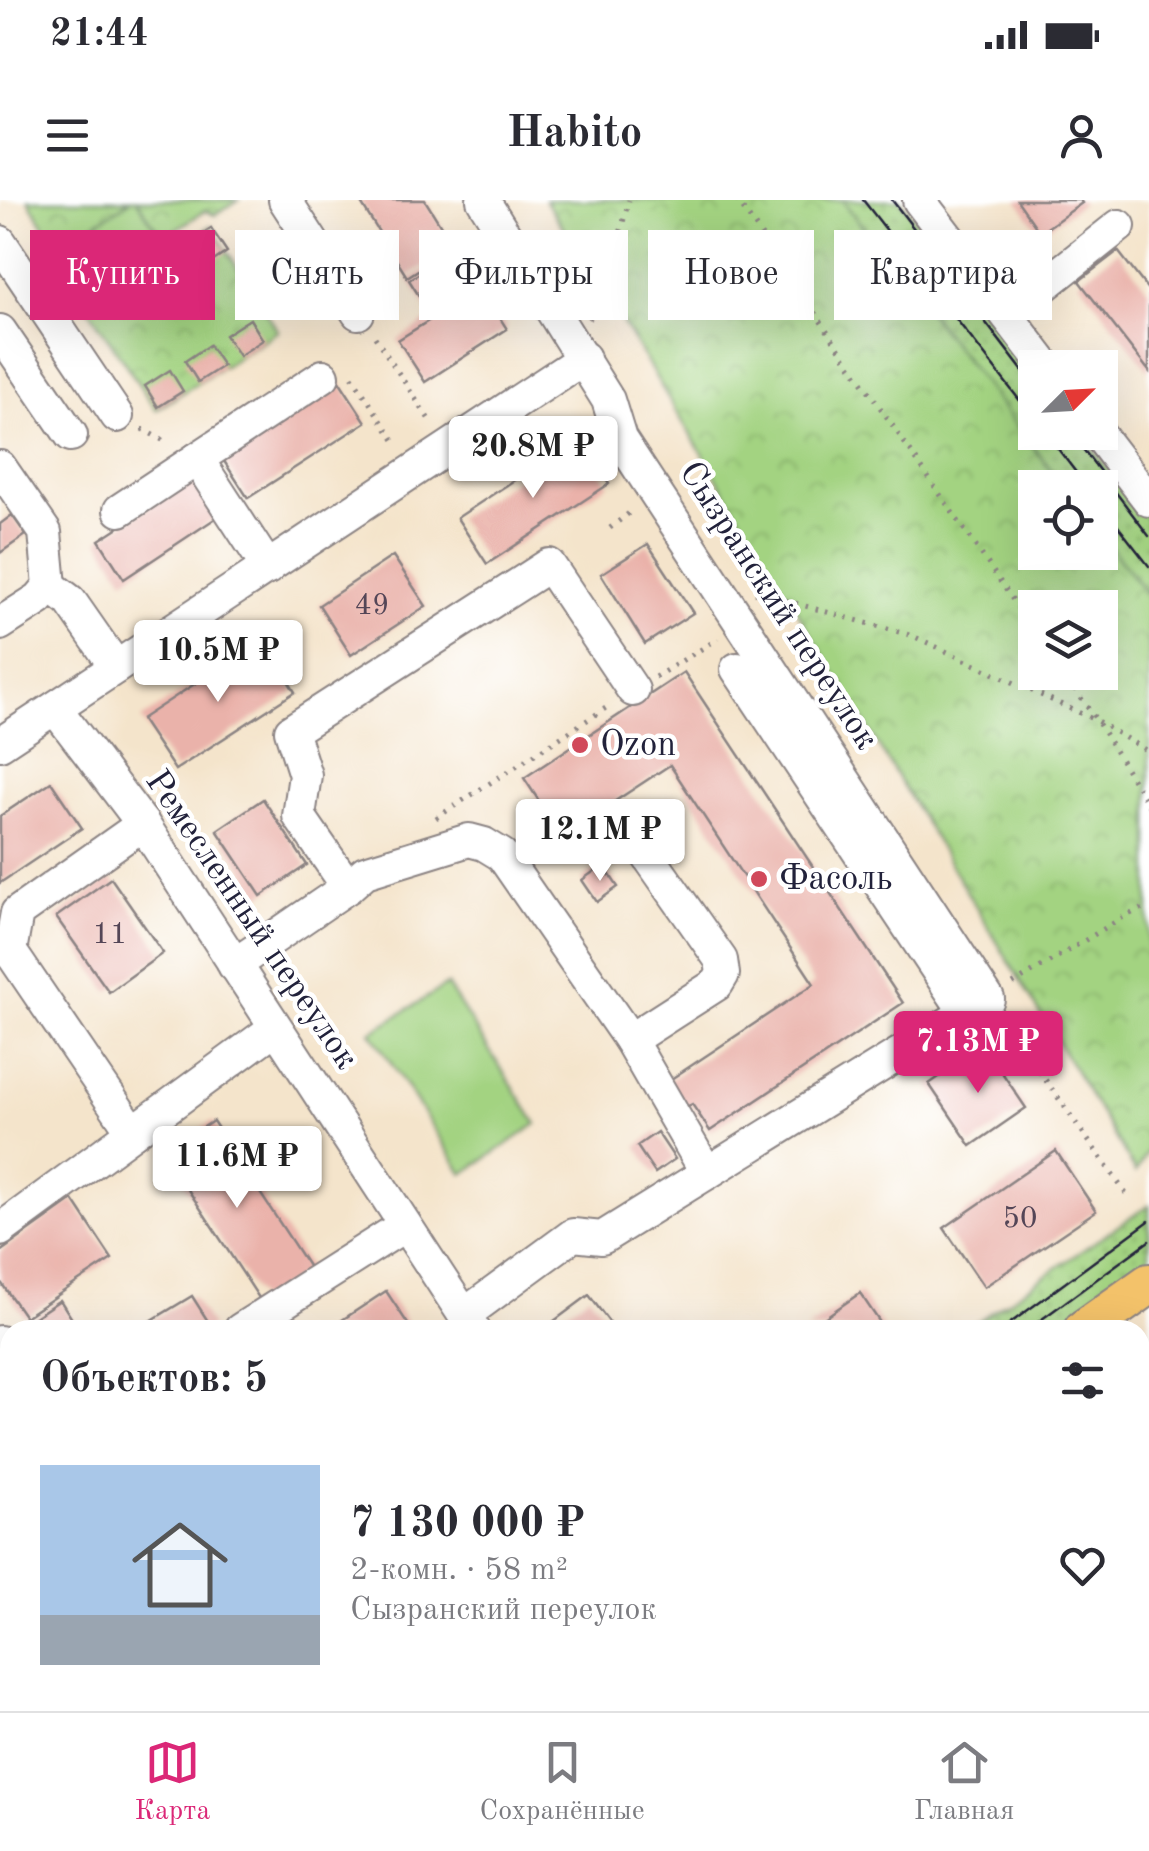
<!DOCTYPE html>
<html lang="ru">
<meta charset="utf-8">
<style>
:root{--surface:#fff;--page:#f7f7f7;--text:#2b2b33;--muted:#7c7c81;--line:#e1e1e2;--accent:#db2777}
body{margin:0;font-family:"Old Standard TT",serif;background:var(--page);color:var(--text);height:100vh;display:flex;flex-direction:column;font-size:38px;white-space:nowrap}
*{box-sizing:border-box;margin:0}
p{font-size:32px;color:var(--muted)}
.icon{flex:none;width:55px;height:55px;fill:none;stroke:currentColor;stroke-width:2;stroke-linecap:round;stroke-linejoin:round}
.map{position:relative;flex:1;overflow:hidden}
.panel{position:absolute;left:0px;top:1120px;width:1150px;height:392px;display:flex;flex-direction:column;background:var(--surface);border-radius:30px 30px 0 0;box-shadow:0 10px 40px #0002}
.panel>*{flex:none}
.hud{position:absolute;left:30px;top:30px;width:1090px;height:90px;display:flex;gap:20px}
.needle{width:65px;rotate:66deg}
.tools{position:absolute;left:1018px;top:150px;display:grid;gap:20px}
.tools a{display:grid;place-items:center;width:100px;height:100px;border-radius:0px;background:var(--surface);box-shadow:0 10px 40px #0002;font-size:50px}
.price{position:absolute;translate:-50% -85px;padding:0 22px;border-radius:10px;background:#fff;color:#222;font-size:32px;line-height:65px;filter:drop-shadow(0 2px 5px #0008)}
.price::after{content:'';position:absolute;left:50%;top:60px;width:30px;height:22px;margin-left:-15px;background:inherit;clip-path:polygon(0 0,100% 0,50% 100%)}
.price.on{background:var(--accent);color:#fff}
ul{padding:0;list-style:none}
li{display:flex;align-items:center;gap:30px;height:250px;padding:0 40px}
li+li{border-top:2px solid var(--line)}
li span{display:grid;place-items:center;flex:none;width:280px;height:200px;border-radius:0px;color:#555}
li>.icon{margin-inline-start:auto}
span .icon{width:120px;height:120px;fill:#fffc;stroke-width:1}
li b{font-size:42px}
h2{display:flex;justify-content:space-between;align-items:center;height:120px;padding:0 40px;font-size:42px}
.tag{padding:0 35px;border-radius:0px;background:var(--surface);box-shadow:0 10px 40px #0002;font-size:35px;line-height:90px}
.tag.on{background:var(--accent);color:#fff}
.status{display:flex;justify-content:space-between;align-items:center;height:70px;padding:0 50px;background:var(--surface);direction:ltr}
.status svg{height:28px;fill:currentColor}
header{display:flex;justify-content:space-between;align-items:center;height:130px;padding:0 40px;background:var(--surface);font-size:45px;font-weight:700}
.tabs{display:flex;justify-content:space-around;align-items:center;height:140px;border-top:2px solid var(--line);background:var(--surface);font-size:28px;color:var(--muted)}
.tabs a{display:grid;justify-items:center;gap:5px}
.tabs .on{color:var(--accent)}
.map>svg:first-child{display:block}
.built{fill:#f7d0cd}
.industrial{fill:url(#industrial-furrows)}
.grass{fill:url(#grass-dots);stroke:#627a5e;stroke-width:2.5}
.park{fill:url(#park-crowns);stroke:#627a5e;stroke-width:2.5;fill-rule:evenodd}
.pitch{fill:#a3d381;stroke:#627a5e;stroke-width:2.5}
.building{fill:#eab2aa}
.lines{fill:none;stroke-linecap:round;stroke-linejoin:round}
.minor-casing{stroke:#8b8383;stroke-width:36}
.major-casing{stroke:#8b8383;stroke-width:44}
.path{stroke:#8b8383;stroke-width:5;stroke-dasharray:2.5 8;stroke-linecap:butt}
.minor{stroke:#fff;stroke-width:32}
.major{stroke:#f3c26a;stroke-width:40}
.tram{stroke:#22223b;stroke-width:2.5}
.poi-dot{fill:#d1495b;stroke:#fff;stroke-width:4}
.labels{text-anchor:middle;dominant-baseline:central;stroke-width:9;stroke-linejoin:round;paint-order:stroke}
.number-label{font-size:30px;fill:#544657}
.street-label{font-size:35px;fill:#22223b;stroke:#fff}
.poi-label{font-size:35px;fill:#22223b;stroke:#fff;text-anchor:start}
</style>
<div class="status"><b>21:44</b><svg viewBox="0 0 49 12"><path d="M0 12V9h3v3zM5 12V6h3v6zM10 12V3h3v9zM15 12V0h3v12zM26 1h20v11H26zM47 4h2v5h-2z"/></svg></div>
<header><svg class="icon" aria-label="menu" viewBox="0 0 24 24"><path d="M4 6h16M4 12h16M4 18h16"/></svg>Habito<svg class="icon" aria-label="person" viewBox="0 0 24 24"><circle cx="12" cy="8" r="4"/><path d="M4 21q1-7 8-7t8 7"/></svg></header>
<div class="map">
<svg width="1149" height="1511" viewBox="0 0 1149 1511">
<defs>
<pattern id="industrial-furrows" width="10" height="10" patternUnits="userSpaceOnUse" patternTransform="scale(2.5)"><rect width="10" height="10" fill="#d2bec3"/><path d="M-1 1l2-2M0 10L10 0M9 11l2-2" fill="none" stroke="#b4a3a8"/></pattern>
<pattern id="grass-dots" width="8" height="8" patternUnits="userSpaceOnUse" patternTransform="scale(2.5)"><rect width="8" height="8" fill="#a3d381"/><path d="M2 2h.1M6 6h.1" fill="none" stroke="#8cb570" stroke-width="1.8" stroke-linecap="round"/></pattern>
<pattern id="park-crowns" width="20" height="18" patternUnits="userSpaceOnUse" patternTransform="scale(2.5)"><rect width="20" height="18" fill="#a3d381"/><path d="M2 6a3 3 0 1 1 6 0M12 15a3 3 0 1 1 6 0" fill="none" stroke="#8cb570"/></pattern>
</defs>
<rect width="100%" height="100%" fill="#fff"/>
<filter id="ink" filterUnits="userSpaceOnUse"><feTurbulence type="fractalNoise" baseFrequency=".01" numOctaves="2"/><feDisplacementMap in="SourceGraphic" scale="20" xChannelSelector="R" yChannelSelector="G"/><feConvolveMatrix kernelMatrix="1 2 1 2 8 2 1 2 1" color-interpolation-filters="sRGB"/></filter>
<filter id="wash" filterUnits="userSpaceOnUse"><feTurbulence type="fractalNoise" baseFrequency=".0048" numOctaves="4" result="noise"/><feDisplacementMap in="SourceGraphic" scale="40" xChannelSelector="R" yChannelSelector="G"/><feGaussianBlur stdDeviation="2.25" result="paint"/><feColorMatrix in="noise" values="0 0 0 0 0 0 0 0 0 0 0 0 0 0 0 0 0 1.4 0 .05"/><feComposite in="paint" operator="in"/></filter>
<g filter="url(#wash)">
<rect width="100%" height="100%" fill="#f4e4cb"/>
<polygon class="built" points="1140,1286 1149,1299 1149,1511 997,1511 990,1503 1140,1502"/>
<g class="industrial">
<polygon points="1149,1179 1149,1299 1140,1286 1140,1186"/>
<polygon points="686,1502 990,1502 997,1511 674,1511"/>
</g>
<g class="grass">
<polygon points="842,0 900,0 1035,174 1035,232 1080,233 1149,322 1149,397 1100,334 1100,288 1064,287"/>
<polygon points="1149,1005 1149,1062 1057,1130 965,1130"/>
</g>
<g class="park">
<polygon points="28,0 131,0 58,48"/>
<polygon points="137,0 239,0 215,15 205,11 162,38"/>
<path d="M 545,0 L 842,0 L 1064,287 L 1035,288 L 1035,352 L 1100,352 L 1100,334 L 1149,397 L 1149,949 L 1136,972 L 591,70 ZM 1035,408 L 1100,408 L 1100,472 L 1035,472 Z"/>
<polygon points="211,26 278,131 156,210 88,108"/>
</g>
<g class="pitch">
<polygon points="131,0 137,0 162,38 84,89 58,48"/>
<polygon points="447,785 537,924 463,974 371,832"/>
</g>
<g id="blocks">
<g class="building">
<polygon points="359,0 425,0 454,47 407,77"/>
<polygon points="1017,0 1080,0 1082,3 1040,33"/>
<polygon points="211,28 227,52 206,66 190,42"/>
<polygon points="456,49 507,129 425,182 398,140 433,118 409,80"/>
<polygon points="1118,51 1149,91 1149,171 1079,81"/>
<polygon points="148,68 164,92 143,106 127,81"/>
<polygon points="250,119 263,140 239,156 225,135"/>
<polygon points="209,145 223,166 198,182 185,161"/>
<polygon points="170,170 183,191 158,207 145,186"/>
<polygon points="340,182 366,222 248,298 222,258"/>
<polygon points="578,238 609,284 487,364 457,318"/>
<polygon points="194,278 219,316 124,379 99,340"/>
<polygon points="12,315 26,335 0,353 0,324"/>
<polygon points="648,344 693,413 645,444 601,374"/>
<polygon points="393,356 426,406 351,455 319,405"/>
<polygon points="262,440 295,492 175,570 141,519"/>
<polygon points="684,472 903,803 710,931 692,904 686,907 668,881 814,784 670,565 562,636 524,578"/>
<polygon points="51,582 82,628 0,683 0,616"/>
<polygon points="263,599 307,665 261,696 217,630"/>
<polygon points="603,665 618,687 597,702 582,680"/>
<polygon points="111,678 163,753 109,792 56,717"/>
<polygon points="984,846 1026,908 971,946 929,884"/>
<polygon points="213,921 310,1069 261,1101 164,953"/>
<polygon points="657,932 675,959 655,973 637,946"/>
<polygon points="1056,951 1096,1011 984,1087 944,1028"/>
<polygon points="73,1000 112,1059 25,1117 0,1081 0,1052"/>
<polygon points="386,1091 412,1130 327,1130"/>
<polygon points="860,1093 885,1130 807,1130"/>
<polygon points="589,1095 615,1130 542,1130"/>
<polygon points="192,1096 211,1126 205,1130 154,1130 149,1122"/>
<polygon points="60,1100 79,1130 15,1130"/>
<polygon points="1149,1178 1149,1260 1140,1235 1140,1185"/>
<polygon points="1140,1323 1149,1336 1149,1418 1140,1405"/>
<polygon points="10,1343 10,1412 0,1418 0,1349"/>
<polygon points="26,1502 98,1502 104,1511 32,1511"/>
<polygon points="295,1502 343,1502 330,1511 300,1511"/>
<polygon points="732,1502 755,1502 742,1511 738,1511"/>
<polygon points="881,1502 973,1502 982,1511 890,1511"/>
<polygon points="1004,1502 1088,1502 1096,1511 1012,1511"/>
</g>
</g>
</g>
<g filter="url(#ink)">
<use href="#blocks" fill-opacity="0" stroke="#8b8383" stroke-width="2.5"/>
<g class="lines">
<defs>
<g id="minor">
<polyline points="285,0 358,113"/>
<polyline points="919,0 1047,168"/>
<polyline points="0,42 117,216"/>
<polyline points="1007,115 1119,26"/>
<polyline points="0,131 71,235"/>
<polyline points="1097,232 1149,300"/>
<polyline points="197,259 323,176"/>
<polyline points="0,267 45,332 50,386 39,399 0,424"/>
<polyline points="120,310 197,259 268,368"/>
<polyline points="50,386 70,401 116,467"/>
<polyline points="737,469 966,813"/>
<polyline points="55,508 143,624 474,1130"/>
<polyline points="0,544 584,158"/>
<polyline points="348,687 299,616 305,575 291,531 549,365 633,490"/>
<polyline points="234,765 348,687 365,672 469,640 484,644 502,655 630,840 707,973"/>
<polyline points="630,840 717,784 723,774 721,760 634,636"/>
<polyline points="133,932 10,751 17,713 143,624"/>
<polyline points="0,1030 275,828"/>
<polyline points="464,1115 573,1035 602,1038 988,799 620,239 608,200 483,0"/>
<polyline points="240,1130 405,1025"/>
<polyline points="0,1142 10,1156"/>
<polyline points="0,1278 10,1273"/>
<polyline points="714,1502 721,1511"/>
<polyline points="841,1502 848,1511"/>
<polyline points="146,1511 158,1502"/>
<polyline points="792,1511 805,1502"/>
</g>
<g id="major">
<polyline points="1084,1130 1149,1084"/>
<polyline points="518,1511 531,1502"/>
</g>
</defs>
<use href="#minor" class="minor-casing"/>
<use href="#major" class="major-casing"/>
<g class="path">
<polyline points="737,0 1035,432"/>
<polyline points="589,119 601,105 629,0"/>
<polyline points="375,137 432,224"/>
<polyline points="352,176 398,246"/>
<polyline points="142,229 168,243"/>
<polyline points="610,328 633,310"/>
<polyline points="755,392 913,436 1097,521 1149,552"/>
<polyline points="1063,472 1097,521 1149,606"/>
<polyline points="655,477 718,439"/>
<polyline points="436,618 612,504"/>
<polyline points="1013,784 1120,719 1149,705"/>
<polyline points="1003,820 1127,995"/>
<polyline points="0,1509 1,1511"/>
</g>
<use href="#minor" class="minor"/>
<use href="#major" class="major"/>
<g class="tram">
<polyline points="863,0 1035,220"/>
<polyline points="892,0 1035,187"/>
<polyline points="1045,232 1088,288"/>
<polyline points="1070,232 1149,336"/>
<polyline points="1100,303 1149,366"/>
<polyline points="1001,1130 1149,1021"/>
<polyline points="1027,1130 1149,1041"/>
<polyline points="432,1511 444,1502"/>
<polyline points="459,1511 472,1502"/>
</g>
</g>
</g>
<g class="poi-dot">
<circle cx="580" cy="545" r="10"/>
<circle cx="759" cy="679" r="10"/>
</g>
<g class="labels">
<g class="number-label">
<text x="372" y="406">49</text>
<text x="110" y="735">11</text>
<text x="1020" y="1019">50</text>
</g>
<g class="street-label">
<text transform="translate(778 406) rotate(57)">Сызранский переулок</text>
<text transform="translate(251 720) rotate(56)">Ремесленный переулок</text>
</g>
<g class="poi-label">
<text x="600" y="545">Ozon</text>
<text x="779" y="679">Фасоль</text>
</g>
</g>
</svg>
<div class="tools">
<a><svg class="needle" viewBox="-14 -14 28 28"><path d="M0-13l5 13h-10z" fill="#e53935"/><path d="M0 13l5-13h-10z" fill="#7c7c81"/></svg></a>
<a><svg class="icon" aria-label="locate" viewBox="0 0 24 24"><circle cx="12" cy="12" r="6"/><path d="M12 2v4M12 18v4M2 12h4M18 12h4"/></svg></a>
<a><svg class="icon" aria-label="layers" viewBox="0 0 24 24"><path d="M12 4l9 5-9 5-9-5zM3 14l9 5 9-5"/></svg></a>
</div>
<b class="price" style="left:533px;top:301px">20.8M ₽</b>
<b class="price" style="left:218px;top:505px">10.5M ₽</b>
<b class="price" style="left:600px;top:684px">12.1M ₽</b>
<b class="price on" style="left:978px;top:896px">7.13M ₽</b>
<b class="price" style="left:237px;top:1011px">11.6M ₽</b>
<div class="hud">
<a class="tag on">Купить</a>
<a class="tag">Снять</a>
<a class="tag">Фильтры</a>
<a class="tag">Новое</a>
<a class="tag">Квартира</a>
</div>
<section class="panel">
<h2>Объектов: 5<svg class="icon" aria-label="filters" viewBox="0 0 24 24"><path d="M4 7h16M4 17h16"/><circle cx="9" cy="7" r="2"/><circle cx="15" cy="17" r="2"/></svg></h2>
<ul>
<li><span style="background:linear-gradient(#a9c7e8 75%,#9aa5b1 0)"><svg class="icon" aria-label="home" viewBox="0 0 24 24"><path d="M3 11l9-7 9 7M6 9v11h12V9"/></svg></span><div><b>7 130 000 ₽</b><p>2-комн. · 58 m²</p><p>Сызранский переулок</p></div><svg class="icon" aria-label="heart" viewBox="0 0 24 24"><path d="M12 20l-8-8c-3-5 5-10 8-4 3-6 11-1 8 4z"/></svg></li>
</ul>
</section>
</div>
<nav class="tabs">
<a class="on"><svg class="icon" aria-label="map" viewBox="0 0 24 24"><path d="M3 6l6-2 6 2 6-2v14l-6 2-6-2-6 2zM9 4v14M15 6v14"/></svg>Карта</a>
<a><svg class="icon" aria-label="saved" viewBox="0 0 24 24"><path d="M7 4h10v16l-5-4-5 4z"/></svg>Сохранённые</a>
<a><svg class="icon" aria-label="home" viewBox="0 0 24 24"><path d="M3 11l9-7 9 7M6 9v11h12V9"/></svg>Главная</a>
</nav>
